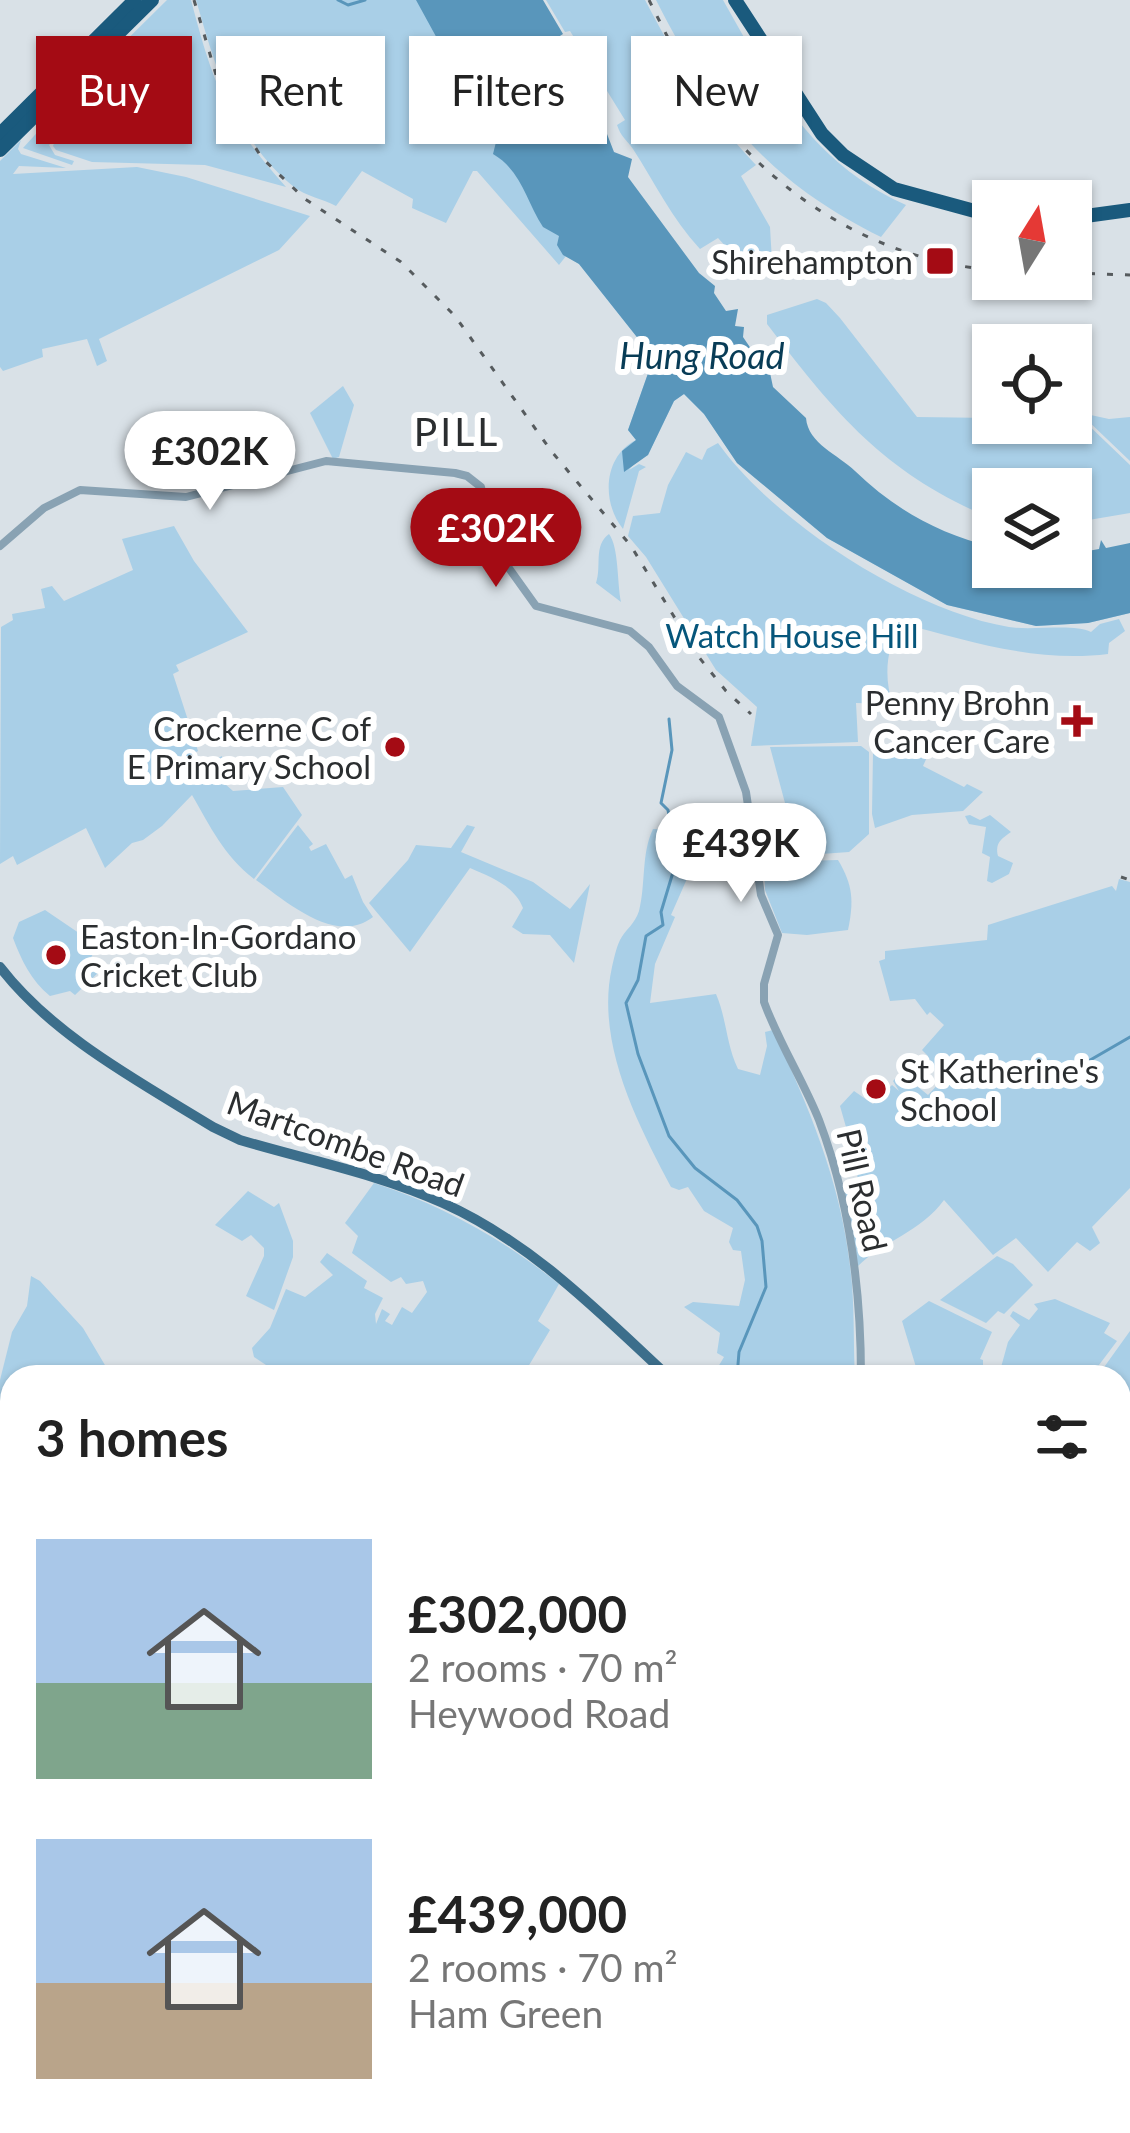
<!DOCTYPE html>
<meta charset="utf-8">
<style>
:root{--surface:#fff;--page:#f6f6f6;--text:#222;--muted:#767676;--accent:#a40b14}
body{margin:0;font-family:Lato,sans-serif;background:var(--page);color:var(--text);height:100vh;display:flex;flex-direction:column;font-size:45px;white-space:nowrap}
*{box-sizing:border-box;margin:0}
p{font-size:39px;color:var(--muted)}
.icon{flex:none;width:66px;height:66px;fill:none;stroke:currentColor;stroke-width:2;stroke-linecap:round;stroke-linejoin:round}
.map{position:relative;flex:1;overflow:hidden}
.details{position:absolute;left:0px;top:1365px;width:1131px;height:768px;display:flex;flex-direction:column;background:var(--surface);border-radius:36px 36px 0 0;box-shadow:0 3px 9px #0004}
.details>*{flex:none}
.banner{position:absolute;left:36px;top:36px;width:1059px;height:108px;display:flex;gap:24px}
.needle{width:78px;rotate:11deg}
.fabs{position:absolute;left:972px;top:180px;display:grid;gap:24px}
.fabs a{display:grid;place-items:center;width:120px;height:120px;border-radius:0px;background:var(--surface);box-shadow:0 3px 9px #0004;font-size:60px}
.price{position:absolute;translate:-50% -102px;padding:0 27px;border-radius:42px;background:#fff;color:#222;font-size:39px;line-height:78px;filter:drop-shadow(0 3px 6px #0008)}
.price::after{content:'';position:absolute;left:50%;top:72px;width:36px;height:27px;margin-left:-18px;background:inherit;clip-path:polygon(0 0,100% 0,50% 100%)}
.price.on{background:var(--accent);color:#fff}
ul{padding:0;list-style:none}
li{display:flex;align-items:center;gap:36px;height:300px;padding:0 36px}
li span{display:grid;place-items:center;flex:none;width:336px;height:240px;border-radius:0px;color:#555}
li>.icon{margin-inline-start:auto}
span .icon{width:144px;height:144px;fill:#fffc;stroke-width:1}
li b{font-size:51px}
h2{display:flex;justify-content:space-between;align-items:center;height:144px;padding:0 36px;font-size:51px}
.pill{padding:0 42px;border-radius:0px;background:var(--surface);box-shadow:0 3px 9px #0004;font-size:42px;line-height:108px}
.pill.on{background:var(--accent);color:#fff}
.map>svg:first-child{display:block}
.green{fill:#a9cfe7;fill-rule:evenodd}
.water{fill:#5996bb}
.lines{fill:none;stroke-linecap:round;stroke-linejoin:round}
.stream{stroke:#5996bb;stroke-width:3}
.minor{stroke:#89a2b3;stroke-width:8}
.major{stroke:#3c6e8b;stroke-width:10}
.highway{stroke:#1a5a7d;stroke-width:14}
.rail{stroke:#565b5e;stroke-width:3;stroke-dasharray:6 12;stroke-linecap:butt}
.poi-dot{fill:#a40b14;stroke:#fff;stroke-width:4.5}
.labels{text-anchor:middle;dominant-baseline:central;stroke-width:12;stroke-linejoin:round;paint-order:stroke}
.poi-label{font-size:33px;fill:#2b2e30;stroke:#fff;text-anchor:end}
.park-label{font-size:33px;fill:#06567b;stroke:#fff}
.street-label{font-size:33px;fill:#2b2e30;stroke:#fff}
.water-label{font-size:36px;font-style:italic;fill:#083c56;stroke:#fff}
.quarter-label{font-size:39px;letter-spacing:3px;fill:#2b2e30;stroke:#fff}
</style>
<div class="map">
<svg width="1130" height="2133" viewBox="0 0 1130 2133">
<rect width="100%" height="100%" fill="#d9e1e7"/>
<g class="green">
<path d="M 167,0 L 191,0 C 213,84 227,122 286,187 L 205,165 L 92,162 L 56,150 L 53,146 L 55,141 L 97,105 L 96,88 L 94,105 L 49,145 L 55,155 L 74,161 L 72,165 L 23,148 L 88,77 L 96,87 L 90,76 ZM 173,55 L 183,59 L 183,65 L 175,75 L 121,110 L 111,98 C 130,89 163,70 173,55 ZM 176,94 L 186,104 L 188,115 L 178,133 L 159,133 L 130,118 Z"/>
<path d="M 196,0 L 449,0 L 805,511 L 1130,613 L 1088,623 L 1036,626 L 947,605 L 827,538 L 737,463 L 704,414 L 684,394 L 674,401 L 648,455 L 638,459 L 629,470 L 639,464 L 646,467 L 639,471 L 623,529 C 600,500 605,455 636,440 L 628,430 L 652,362 L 644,346 L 579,264 L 566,256 L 559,265 L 477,171 L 473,171 L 446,223 L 412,208 L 413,199 L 362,171 L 336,206 C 323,199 305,196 294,187 C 235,140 216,68 196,0 Z"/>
<path d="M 546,0 L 645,0 C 677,61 708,115 756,165 L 741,176 L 770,227 L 772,261 L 748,271 L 718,238 L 700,249 C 672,219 655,183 633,149 C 626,139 621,137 617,125 L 625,120 L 570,31 L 565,32 Z"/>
<path d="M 656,0 L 723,0 C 772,87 810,162 906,205 L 881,237 C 766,180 713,112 656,0 Z"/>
<polygon points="21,140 18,149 21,154 66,168 19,166 13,174 137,167 186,177 310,216 279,250 99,339 107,361 97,366 87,339 42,349 43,357 3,371 0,367 0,161"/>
<path d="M 817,299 L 826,303 L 840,318 L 917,417 L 993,418 L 993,423 L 1071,423 L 1071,400 L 1087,393 L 1082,419 L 1130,465 L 1130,513 L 1071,523 L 1071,489 L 993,489 L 993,524 L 988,517 C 883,472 835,413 767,324 L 767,315 Z"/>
<polygon points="343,386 354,405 339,457 333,459 310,413"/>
<polygon points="1086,414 1109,419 1130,417 1130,461 1085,418"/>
<path d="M 718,443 C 774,522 912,611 1009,627 C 1032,631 1074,623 1091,632 L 1100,624 L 1119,619 L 1125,631 L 1109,643 L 1108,654 C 1037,663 968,641 900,623 C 887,647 883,678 893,704 L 856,703 L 858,742 L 751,746 L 757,707 L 716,670 L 646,557 L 628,536 L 633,516 L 660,513 L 668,485 L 686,452 L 702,460 L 707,449 Z"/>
<path d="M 174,526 L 194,561 L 248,632 L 176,665 L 179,671 L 173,674 L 198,751 L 179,761 L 185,775 L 222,756 L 225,784 L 233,791 L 283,787 L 302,815 L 254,879 C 224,856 210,826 192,795 L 162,826 L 143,840 L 132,843 L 105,868 L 86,828 L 17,865 L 13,856 L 0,864 L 1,627 L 13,620 L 12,614 L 45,608 L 41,589 L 52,586 L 64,601 L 133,570 L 122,539 Z"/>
<path d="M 609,534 C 619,547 617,583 621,602 L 596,583 C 602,566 593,546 609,534 Z"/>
<polygon points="861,746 869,752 869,834 849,852 793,856 785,803 770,747"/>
<polygon points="881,748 928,755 923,766 964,787 967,784 983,792 963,811 912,815 875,828 872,814 873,753"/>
<path d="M 970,815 L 980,820 L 990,815 L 1011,832 C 1001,839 995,843 998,856 L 1013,863 L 1009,874 L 992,883 L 987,881 L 990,857 L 982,853 L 986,827 L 969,824 L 965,816 Z"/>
<path d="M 298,825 L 313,844 L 309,847 L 311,851 L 326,844 L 345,879 L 352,875 L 363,902 L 373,917 C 336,946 287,902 256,880 Z"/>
<path d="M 467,825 L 475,827 L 461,852 L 533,882 L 570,909 L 590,884 L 574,963 L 550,935 L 523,934 L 512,927 L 523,908 C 514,885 490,877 470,868 L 410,952 L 369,903 L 408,860 L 416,845 L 451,848 Z"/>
<path d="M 653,829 L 684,830 L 686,881 L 671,915 L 675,917 L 655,964 L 650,1003 L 716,994 C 727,1020 726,1044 738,1069 L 760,1075 L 767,1046 L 765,1032 L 773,1030 C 809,1107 840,1181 850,1266 C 855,1303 853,1340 855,1377 L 712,1377 L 724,1357 L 717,1353 L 720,1333 L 684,1307 L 693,1302 L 739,1306 L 745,1280 L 741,1251 L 733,1250 L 729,1242 L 733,1228 L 704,1211 L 688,1187 L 679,1190 L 671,1187 C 638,1124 595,1043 612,967 C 614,959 616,948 620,940 C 625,930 635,924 639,911 C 646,883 641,854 653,829 Z"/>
<path d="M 838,860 C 853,885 854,901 848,930 L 807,935 L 782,933 L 765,890 L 764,862 Z"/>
<path d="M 1119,879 L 1130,882 L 1130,1188 L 1092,1227 L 1100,1243 L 1090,1251 L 1077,1242 L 1048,1272 L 1016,1238 L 993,1255 L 944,1200 C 922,1231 882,1242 858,1266 L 843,1194 L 852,1185 L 850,1197 L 862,1253 L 874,1250 L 857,1183 L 858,1169 L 840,1106 L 854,1091 L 873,1104 L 892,1085 L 899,1091 L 893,1081 L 901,1073 L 928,1095 L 944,1078 L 934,1068 L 927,1075 L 921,1063 L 928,1056 L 922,1050 L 944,1025 L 930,1012 L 927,1015 L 915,999 L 890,1001 L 879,961 L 885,959 L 885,951 L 987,940 L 988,925 L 1112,886 L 1116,891 Z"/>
<path d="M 45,910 L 98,946 L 90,959 L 102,969 L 75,995 L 70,991 L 50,996 C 31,981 21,959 13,938 L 19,922 Z"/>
<path d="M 374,1183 C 442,1205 503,1239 559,1284 L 538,1321 L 550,1330 L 522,1377 L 284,1377 L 254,1357 L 252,1348 L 270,1328 L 286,1289 L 305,1297 L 333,1275 L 320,1262 L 327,1253 L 367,1281 L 364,1288 L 383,1298 L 375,1314 L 376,1324 L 382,1309 L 390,1314 L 385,1321 L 392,1325 L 402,1307 L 412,1313 L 427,1292 L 423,1281 L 406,1284 L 401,1277 L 391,1282 L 352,1253 L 358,1236 L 345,1223 Z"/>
<polygon points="248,1191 274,1207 279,1203 293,1241 293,1257 274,1310 246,1296 264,1256 264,1248 251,1235 242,1241 215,1225"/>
<polygon points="997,1256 1013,1264 1033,1285 1004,1314 998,1311 986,1323 940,1300"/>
<polygon points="31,1276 40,1281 83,1328 112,1377 12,1377 12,1463 3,1454 0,1456 0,1380 12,1332 27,1306"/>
<polygon points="1055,1299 1110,1323 1104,1333 1117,1341 1090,1377 919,1377 902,1321 929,1301 992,1332 980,1359 983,1360 983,1368 1000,1371 1008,1342 1020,1325 1010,1316 1013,1311 1029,1320 1038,1309 1034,1304"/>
<polygon points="1130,1331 1130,1788 1119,1767 1119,1377 1097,1377"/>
<polygon points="12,1527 12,1684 0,1678 0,1537"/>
<polygon points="0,1686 12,1692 12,1848 8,1866 0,1865"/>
<polygon points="1130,1976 1130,2059 1120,2070 1119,1983"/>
<polygon points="0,2065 12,2071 12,2121 45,2121 55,2133 0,2133"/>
<polygon points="91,2121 275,2121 275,2133 105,2133"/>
<polygon points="337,2121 1065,2121 1066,2123 1054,2131 1047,2122 1024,2127 995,2124 996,2133 347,2133 348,2124"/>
</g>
<g class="water">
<path d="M 416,0 L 543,0 L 563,34 L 552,41 L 577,83 L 589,78 L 596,93 L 588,103 L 601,132 L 607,134 L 614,152 L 632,159 L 628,177 L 699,273 L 715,286 L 714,293 L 726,311 L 738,309 L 735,326 L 744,327 L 743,337 L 760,362 L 769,368 L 773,387 L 806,418 C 808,444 839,455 855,471 C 894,509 939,534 993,547 L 993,567 L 1071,567 L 1071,554 L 1099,549 L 1101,540 L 1106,548 L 1130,543 L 1130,613 L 1088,623 L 1036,626 L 947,605 L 827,538 L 737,463 L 704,414 L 684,394 L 674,401 L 648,455 L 624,472 L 622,451 L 636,440 L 628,430 L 652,362 L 644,346 L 579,264 L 563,255 L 557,245 L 559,236 L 543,227 C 526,201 522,171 493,154 L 496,142 L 470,95 L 448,99 L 460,79 L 448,57 L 436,54 L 439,42 Z"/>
<path d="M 179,55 L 184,63 L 173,77 L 118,111 L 108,108 L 111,98 C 127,91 164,69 171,56 Z"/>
<path d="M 179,95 L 188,115 L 178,133 L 164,135 L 148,129 L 126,135 L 123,127 C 133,114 163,97 179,95 Z"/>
</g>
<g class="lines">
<g class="stream">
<polyline points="338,0 348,5 365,0"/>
<polyline points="669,719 672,750 661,803 668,810 677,859 661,912 663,925 646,936 638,980 626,1003 638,1054 669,1136 695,1168 737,1200 757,1226 762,1241 766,1287 739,1352 737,1377"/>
<polyline points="1062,1072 1066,1074 1130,1037"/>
<polyline points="241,2133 244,2121"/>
</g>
<path class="minor" d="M 0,546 L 44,508 L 80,490 L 186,497 L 326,461 L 455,473 L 467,476 L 481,487 L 493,546 L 536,606 L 630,631 L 649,647 L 677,686 L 719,717 L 746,792 L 761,895 L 778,935 L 764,984 L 764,1002 C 779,1043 803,1080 819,1120 C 850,1202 861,1290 861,1377"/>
<g class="major">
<path d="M 0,967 C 53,1036 140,1082 213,1127 L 240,1140 C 307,1160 379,1174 443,1203 C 532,1243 599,1312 669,1377"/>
<polyline points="1119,1782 1130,1802"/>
</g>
<g class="highway">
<polyline points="735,0 822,134 843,155 894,189 993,216"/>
<polyline points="0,134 135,0"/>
<polyline points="0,150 152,0"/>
<polyline points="1071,218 1130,210"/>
</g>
<g class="rail">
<polyline points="194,0 222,95 262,158 305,199 401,262 455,316 552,452 631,546 698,656 726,691 751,714"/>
<path d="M 649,0 C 664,30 679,61 697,89 C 764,190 872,260 993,270"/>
<polyline points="1071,273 1130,275"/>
<polyline points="1121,877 1130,880"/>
</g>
</g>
<g class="poi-dot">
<rect x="925" y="246" width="30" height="30" rx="6"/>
<path d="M1071 703h12v12h12v12h-12v12h-12v-12h-12v-12h12z"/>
<circle cx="395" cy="747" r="12"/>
<circle cx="56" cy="955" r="12"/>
<circle cx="876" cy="1089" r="12"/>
</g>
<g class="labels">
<g class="poi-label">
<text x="913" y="261">Shirehampton</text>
<text x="1050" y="702">Penny Brohn<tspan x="1050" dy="38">Cancer Care</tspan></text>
<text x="371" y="728">Crockerne C of<tspan x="371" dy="38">E Primary School</tspan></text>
<text x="80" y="936" text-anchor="start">Easton-In-Gordano<tspan x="80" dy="38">Cricket Club</tspan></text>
<text x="900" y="1070" text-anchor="start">St Katherine's<tspan x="900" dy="38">School</tspan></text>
</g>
<g class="park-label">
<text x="792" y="635">Watch House Hill</text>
</g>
<g class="street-label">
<text transform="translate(346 1143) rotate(20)">Martcombe Road</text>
<text transform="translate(863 1190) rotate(77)">Pill Road</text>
</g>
<g class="water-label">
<text x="702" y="355">Hung Road</text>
</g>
<g class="quarter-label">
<text x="457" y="431">PILL</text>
</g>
</g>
</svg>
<div class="fabs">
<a><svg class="needle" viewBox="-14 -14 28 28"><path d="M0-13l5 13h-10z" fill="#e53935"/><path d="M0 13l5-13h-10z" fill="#767676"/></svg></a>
<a><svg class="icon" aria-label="locate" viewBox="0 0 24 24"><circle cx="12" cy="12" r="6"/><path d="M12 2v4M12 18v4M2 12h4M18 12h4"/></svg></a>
<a><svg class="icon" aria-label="layers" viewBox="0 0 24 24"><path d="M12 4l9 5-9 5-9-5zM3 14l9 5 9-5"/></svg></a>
</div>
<b class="price" style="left:210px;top:513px">£302K</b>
<b class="price on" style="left:496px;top:590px">£302K</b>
<b class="price" style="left:741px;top:905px">£439K</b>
<div class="banner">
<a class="pill on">Buy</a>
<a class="pill">Rent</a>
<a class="pill">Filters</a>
<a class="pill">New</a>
</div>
<section class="details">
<h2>3 homes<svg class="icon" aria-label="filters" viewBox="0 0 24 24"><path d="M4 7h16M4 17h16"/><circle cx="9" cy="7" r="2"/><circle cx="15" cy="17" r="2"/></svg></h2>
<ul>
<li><span style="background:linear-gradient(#a9c7e8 60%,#7fa58c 0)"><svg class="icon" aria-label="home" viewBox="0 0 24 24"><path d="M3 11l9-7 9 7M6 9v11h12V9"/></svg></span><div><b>£302,000</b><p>2 rooms · 70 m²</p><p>Heywood Road</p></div></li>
<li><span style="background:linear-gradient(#a9c7e8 60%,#b9a48a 0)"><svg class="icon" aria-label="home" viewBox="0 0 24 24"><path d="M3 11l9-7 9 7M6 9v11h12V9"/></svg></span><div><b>£439,000</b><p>2 rooms · 70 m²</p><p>Ham Green</p></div></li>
</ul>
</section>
</div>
